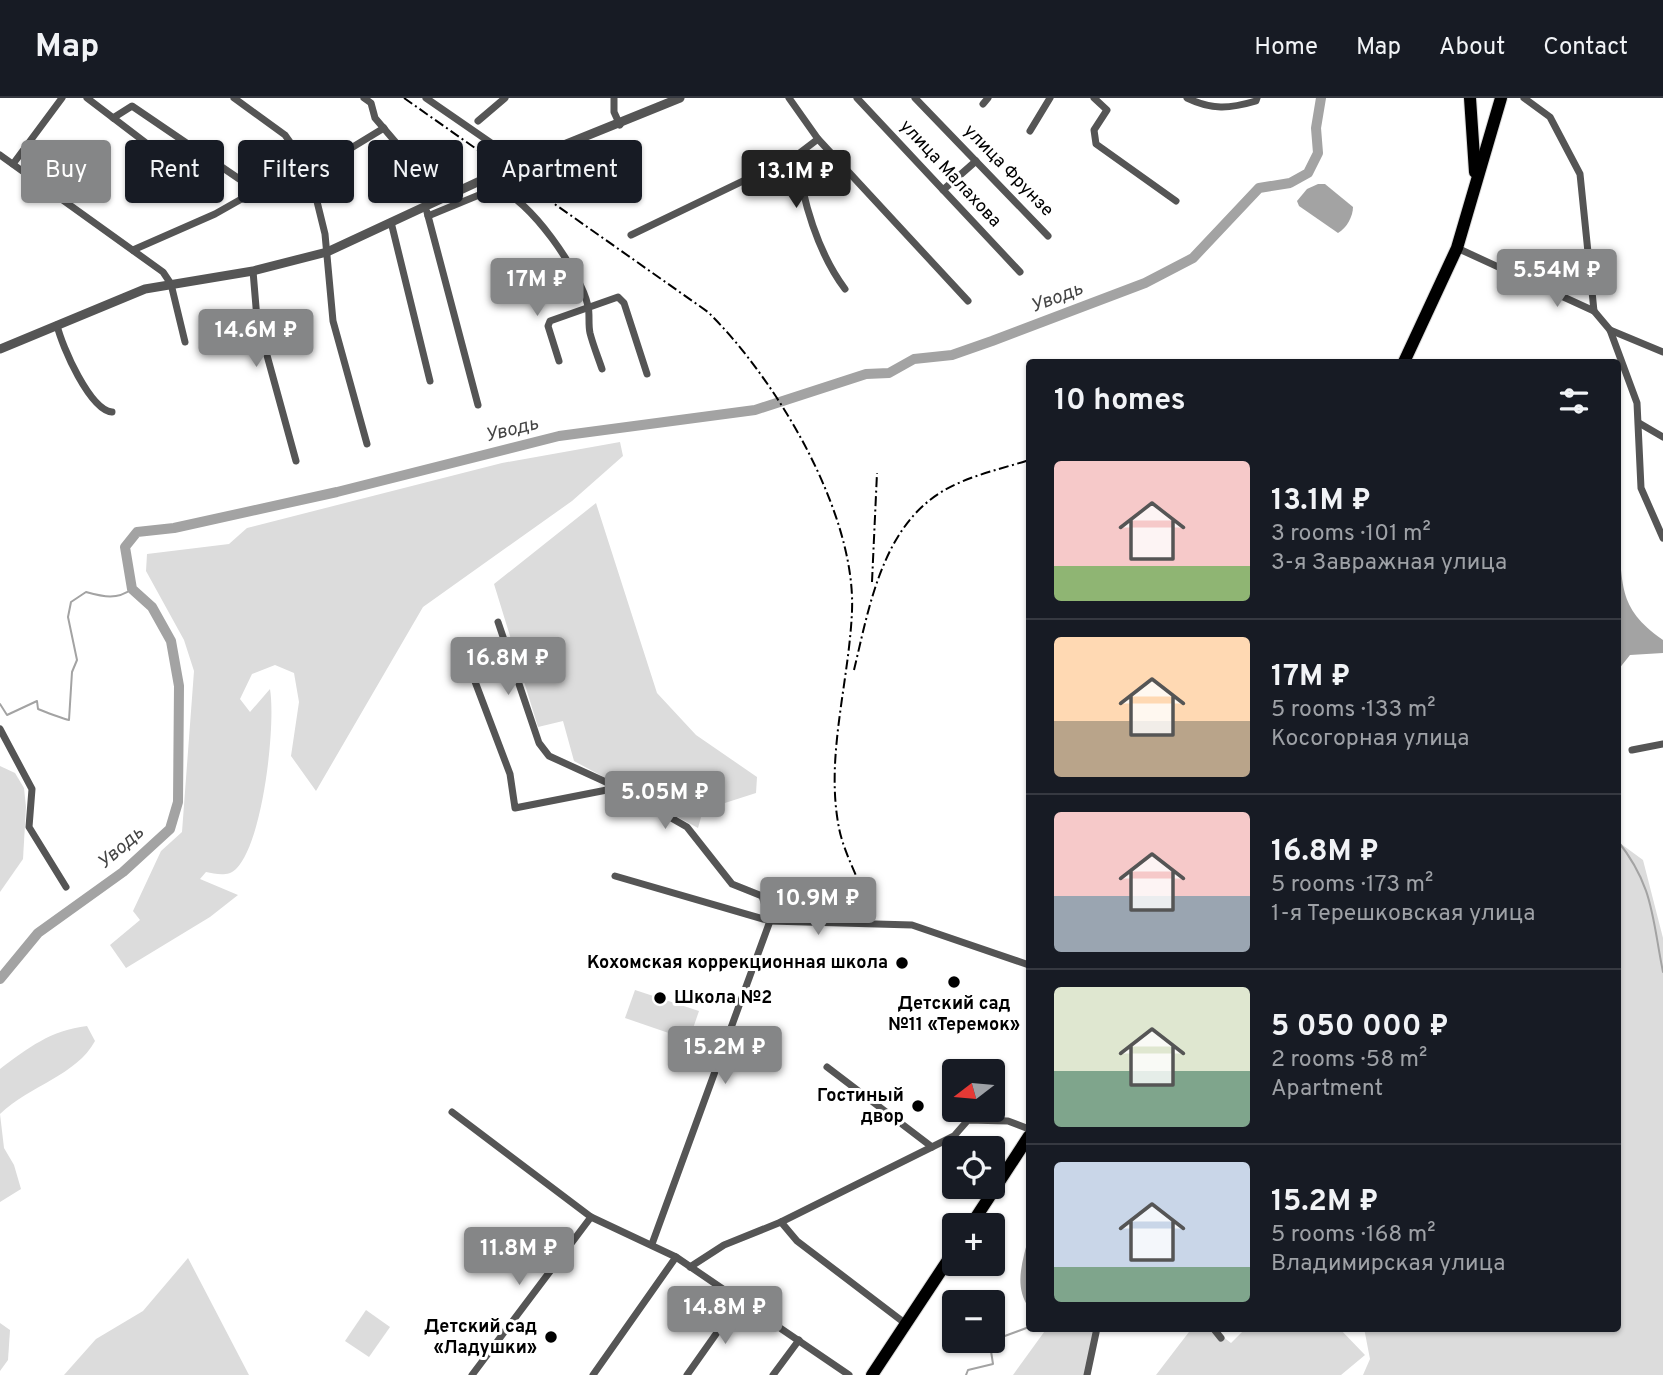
<!DOCTYPE html>
<meta charset="utf-8">
<style>
:root{--surface:#171b24;--page:#242831;--text:#f1f3f6;--muted:#9ea1a6;--line:#363941;--accent:#858687}
body{margin:0;font-family:Overpass,sans-serif;background:var(--page);color:var(--text);height:100vh;display:flex;flex-direction:column;font-size:26px;white-space:nowrap}
*{box-sizing:border-box;margin:0}
p{font-size:23px;color:var(--muted)}
.icon{flex:none;width:38px;height:38px;fill:none;stroke:currentColor;stroke-width:2;stroke-linecap:round;stroke-linejoin:round}
.map{position:relative;flex:1;overflow:hidden}
.drawer{position:absolute;left:1026px;top:261px;width:595px;height:973px;display:flex;flex-direction:column;background:var(--surface);border-radius:7px;box-shadow:0 2px 5px #0004}
.drawer>*{flex:none}
.top-card{position:absolute;left:21px;top:42px;width:665px;height:63px;display:flex;gap:14px}
.needle{width:46px;rotate:254deg}
.fabs{position:absolute;left:942px;top:961px;display:grid;gap:14px}
.fabs a{display:grid;place-items:center;width:63px;height:63px;border-radius:7px;background:var(--surface);box-shadow:0 2px 5px #0004;font-size:35px}
.price{position:absolute;translate:-50% -60px;padding:0 16px;border-radius:7px;background:var(--accent);color:#fff;font-size:23px;line-height:46px;filter:drop-shadow(0 2px 4px #0008)}
.price::after{content:'';position:absolute;left:50%;top:42px;width:21px;height:16px;margin-left:-10px;background:inherit;clip-path:polygon(0 0,100% 0,50% 100%)}
.price.active{background:#222;color:#fff}
ul{padding:0;list-style:none}
li{display:flex;align-items:center;gap:21px;height:175px;padding:0 28px}
li+li{border-top:2px solid var(--line)}
li span{display:grid;place-items:center;flex:none;width:196px;height:140px;border-radius:7px;color:#555}
li>.icon{margin-inline-start:auto}
span .icon{width:84px;height:84px;fill:#fffc;stroke-width:1}
li b{font-size:30px}
h2{display:flex;justify-content:space-between;align-items:center;height:84px;padding:0 28px;font-size:30px}
.chip{padding:0 24px;border-radius:7px;background:var(--surface);box-shadow:0 2px 5px #0004;font-size:24px;line-height:63px}
.chip.active{background:var(--accent);color:#fff}
header{display:flex;align-items:center;gap:42px;box-sizing:border-box;height:98px;padding:0 35px;background:var(--surface);border-bottom:2px solid var(--line)}
header strong{font-size:33px}
nav{display:flex;gap:38px;margin-inline-start:auto;font-size:24px}
.map>svg:first-child{display:block}
.green{fill:#dcdcdc}
.water{fill:#a3a3a3}
.lines{fill:none;stroke-linecap:round;stroke-linejoin:round}
.stream{stroke:#a3a3a3;stroke-width:2}
.river{stroke:#a3a3a3;stroke-width:10}
.primary-casing{stroke:#dbdbdb;stroke-width:14}
.minor{stroke:#555;stroke-width:7}
.tertiary{stroke:#555;stroke-width:9}
.primary{stroke:#000;stroke-width:12}
.rail{stroke:#000;stroke-width:2;stroke-dasharray:10 3.5 2 3.5;stroke-linecap:butt}
.tertiary-bridge{stroke:#555;stroke-width:9}
.poi-dot{fill:#000;stroke:#fff;stroke-width:2.5}
.labels{text-anchor:middle;dominant-baseline:central;stroke-width:6;stroke-linejoin:round;paint-order:stroke}
.street-label{font-size:18px;fill:#000;stroke:#fff}
.poi-label{font-size:18px;font-weight:bold;fill:#000;stroke:#fff;text-anchor:end}
.water-label{font-size:19px;font-style:italic;fill:#444;stroke:#fff}
</style>
<header>
<strong>Map</strong>
<nav><a>Home</a><a>Map</a><a>About</a><a>Contact</a></nav>
</header>
<div class="map">
<svg width="1663" height="1277" viewBox="0 0 1663 1277">
<rect width="100%" height="100%" fill="#fff"/>
<g class="green">
<path d="M 620,344 L 623,358 L 572,403 L 423,509 L 316,693 L 291,658 L 299,604 L 294,575 L 275,567 L 252,576 L 240,601 L 250,614 L 270,591 C 276,627 263,745 236,771 C 228,779 216,776 206,774 L 200,781 L 238,797 L 210,819 L 126,870 L 110,847 L 140,822 L 133,813 L 161,753 L 182,734 L 194,573 L 184,542 L 146,473 L 147,456 L 229,446 L 247,430 L 502,365 Z"/>
<polygon points="596,405 657,595 696,637 757,679 756,695 703,712 698,730 574,663 563,623 538,629 494,486"/>
<polygon points="0,668 15,675 24,690 26,709 23,761 0,794"/>
<polygon points="1617,743 1643,762 1663,840 1663,1277 1363,1277 1370,1261 1364,1230 1617,1230"/>
<polygon points="635,892 699,913 689,942 625,920"/>
<path d="M 87,928 L 95,943 C 77,977 29,988 0,1016 L 4,1050 L 14,1067 L 21,1091 L 0,1104 L 0,971 C 28,950 51,932 87,928 Z"/>
<polygon points="188,1160 249,1277 64,1277 96,1241 143,1213"/>
<polygon points="366,1212 390,1229 369,1259 345,1243"/>
<polygon points="0,1225 10,1232 8,1262 0,1273"/>
<polygon points="1047,1230 1096,1230 1087,1277 1013,1277"/>
<polygon points="1192,1230 1212,1230 1231,1245 1246,1230 1339,1230 1365,1257 1341,1277 1156,1277"/>
</g>
<g class="water">
<path d="M 1318,86 L 1325,86 L 1353,109 C 1353,118 1347,130 1338,135 L 1299,108 L 1297,103 L 1307,91 Z"/>
<path d="M 1617,436 C 1625,486 1615,508 1663,542 L 1663,555 L 1630,557 L 1618,572 L 1617,582 Z"/>
<path d="M 1029,1137 L 1029,1210 C 1013,1187 1023,1163 1029,1137 Z"/>
</g>
<g class="lines">
<g class="stream">
<path d="M 0,606 L 7,617 L 37,603 L 38,611 C 45,614 64,621 69,622 L 72,574 L 77,562 L 68,519 L 71,504 L 86,494 C 104,499 117,502 132,491"/>
<path d="M 1617,742 C 1654,788 1652,820 1663,874"/>
<polyline points="966,1277 968,1272 993,1266 991,1253 1002,1239 1029,1229"/>
</g>
<polyline class="river" points="0,881 38,835 123,774 170,731 178,704 179,588 171,543 152,509 132,491 125,449 137,434 174,430 337,394 559,338 755,312 866,276 889,275 914,261 952,257 992,243 1145,185 1193,160 1259,90 1290,85 1308,75 1318,55 1316,30 1321,0"/>
<defs>
<g id="primary">
<polyline points="1470,0 1475,74"/>
<polyline points="1404,264 1457,150 1501,0"/>
<polyline points="971,1127 1029,1038"/>
<polyline points="872,1277 954,1153"/>
</g>
</defs>
<use href="#primary" class="primary-casing"/>
<g class="minor">
<polyline points="87,0 171,64"/>
<polyline points="234,0 285,37 309,71 325,136 333,223 367,346"/>
<polyline points="364,0 371,5 375,20 421,74 434,103"/>
<polyline points="426,0 520,65"/>
<polyline points="614,0 614,14 620,27"/>
<polyline points="789,0 818,41 968,203"/>
<polyline points="857,0 1020,174"/>
<polyline points="915,0 1048,138"/>
<polyline points="1094,0 1107,12 1094,32 1096,46 1176,103"/>
<path d="M 1187,0 C 1212,12 1229,11 1256,3 L 1257,0"/>
<polyline points="1524,0 1550,19 1580,76 1594,213"/>
<polyline points="983,6 988,0"/>
<polyline points="113,20 132,8 254,91"/>
<polyline points="478,23 505,0"/>
<polyline points="1030,33 1050,0"/>
<path d="M 818,41 L 797,57 C 802,102 818,155 845,191"/>
<polyline points="0,57 163,174 171,186 185,244"/>
<polyline points="13,66 62,0"/>
<polyline points="943,92 976,63"/>
<polyline points="427,114 478,307"/>
<path d="M 428,118 L 496,90 C 529,99 581,175 588,208 C 590,216 588,226 590,235 C 593,247 598,259 602,271"/>
<polyline points="391,124 430,283"/>
<polyline points="631,137 797,57"/>
<polyline points="1457,150 1594,213 1610,232 1663,254"/>
<polyline points="133,152 215,116 277,81 309,71 343,55 384,30"/>
<polyline points="253,173 257,221 296,363"/>
<path d="M 57,227 C 62,249 90,312 112,314"/>
<polyline points="1610,232 1637,305 1641,390 1663,440"/>
<polyline points="559,263 548,228 550,223 618,199 624,205 647,276"/>
<polyline points="1639,325 1663,339"/>
<polyline points="498,524 539,645 549,658 619,690 687,729 732,786 762,798 770,823 652,1146"/>
<polyline points="471,573 510,676 515,710 617,690"/>
<polyline points="0,631 32,691 29,729 66,789"/>
<polyline points="1632,652 1663,646"/>
<polyline points="615,778 770,823 912,827 1029,867"/>
<polyline points="827,969 932,1049"/>
<polyline points="452,1014 591,1119 676,1159 849,1277"/>
<polyline points="781,1124 797,1143 906,1226"/>
<polyline points="690,1169 724,1147 781,1124 932,1049 954,1038 968,1022 1008,1023 1029,1031"/>
<polyline points="1213,1230 1221,1240"/>
<polyline points="472,1277 591,1119"/>
<polyline points="593,1277 676,1159"/>
<polyline points="687,1277 740,1202"/>
<polyline points="773,1277 799,1242"/>
<polyline points="1087,1277 1097,1230"/>
</g>
<g class="tertiary">
<polyline points="517,66 680,0"/>
<polyline points="0,251 145,191 253,173 327,154 497,75"/>
</g>
<use href="#primary" class="primary"/>
<g class="rail">
<path d="M 404,0 L 708,214 C 777,282 856,415 852,513 C 849,585 825,659 839,730 C 843,751 855,774 863,794"/>
<polyline points="872,484 877,375"/>
<path d="M 854,572 C 869,510 882,429 943,393 C 968,378 1001,371 1029,362"/>
</g>
<polyline class="tertiary-bridge" points="497,75 517,66"/>
</g>
<g class="poi-dot">
<circle cx="902" cy="865" r="7"/>
<circle cx="954" cy="884" r="7"/>
<circle cx="660" cy="900" r="7"/>
<circle cx="918" cy="1008" r="7"/>
<circle cx="551" cy="1239" r="7"/>
</g>
<g class="labels">
<g class="street-label">
<text transform="translate(1008 73) rotate(46)">улица Фрунзе</text>
<text transform="translate(950 76) rotate(47)">улица Малахова</text>
</g>
<g class="poi-label">
<text x="888" y="865">Кохомская коррекционная школа</text>
<text x="674" y="900" text-anchor="start">Школа №2</text>
<text x="954" y="906" text-anchor="middle">Детский сад<tspan x="954" dy="21">№11 «Теремок»</tspan></text>
<text x="904" y="998">Гостиный<tspan x="904" dy="21">двор</tspan></text>
<text x="537" y="1229">Детский сад<tspan x="537" dy="21">«Ладушки»</tspan></text>
</g>
<g class="water-label">
<text transform="translate(1057 200) rotate(-21)">Уводь</text>
<text transform="translate(512 332) rotate(-14)">Уводь</text>
<text transform="translate(121 750) rotate(-41)">Уводь</text>
</g>
</g>
</svg>
<div class="fabs">
<a><svg class="needle" viewBox="-14 -14 28 28"><path d="M0-13l5 13h-10z" fill="#e53935"/><path d="M0 13l5-13h-10z" fill="#9ea1a6"/></svg></a>
<a><svg class="icon" aria-label="locate" viewBox="0 0 24 24"><circle cx="12" cy="12" r="6"/><path d="M12 2v4M12 18v4M2 12h4M18 12h4"/></svg></a>
<a>+</a>
<a>−</a>
</div>
<b class="price active" style="left:796px;top:112px">13.1M ₽</b>
<b class="price" style="left:1557px;top:211px">5.54M ₽</b>
<b class="price" style="left:537px;top:220px">17M ₽</b>
<b class="price" style="left:256px;top:271px">14.6M ₽</b>
<b class="price" style="left:508px;top:599px">16.8M ₽</b>
<b class="price" style="left:665px;top:733px">5.05M ₽</b>
<b class="price" style="left:818px;top:839px">10.9M ₽</b>
<b class="price" style="left:725px;top:988px">15.2M ₽</b>
<b class="price" style="left:519px;top:1189px">11.8M ₽</b>
<b class="price" style="left:725px;top:1248px">14.8M ₽</b>
<div class="top-card">
<a class="chip active">Buy</a>
<a class="chip">Rent</a>
<a class="chip">Filters</a>
<a class="chip">New</a>
<a class="chip">Apartment</a>
</div>
<section class="drawer">
<h2>10 homes<svg class="icon" aria-label="filters" viewBox="0 0 24 24"><path d="M4 7h16M4 17h16"/><circle cx="9" cy="7" r="2"/><circle cx="15" cy="17" r="2"/></svg></h2>
<ul>
<li><span style="background:linear-gradient(#f6c9c9 75%,#8fb573 0)"><svg class="icon" aria-label="home" viewBox="0 0 24 24"><path d="M3 11l9-7 9 7M6 9v11h12V9"/></svg></span><div><b>13.1M ₽</b><p>3 rooms · 101 m²</p><p>3-я Завражная улица</p></div></li>
<li><span style="background:linear-gradient(#ffd9b3 60%,#b9a48a 0)"><svg class="icon" aria-label="home" viewBox="0 0 24 24"><path d="M3 11l9-7 9 7M6 9v11h12V9"/></svg></span><div><b>17M ₽</b><p>5 rooms · 133 m²</p><p>Косогорная улица</p></div></li>
<li><span style="background:linear-gradient(#f6c9c9 60%,#9aa5b1 0)"><svg class="icon" aria-label="home" viewBox="0 0 24 24"><path d="M3 11l9-7 9 7M6 9v11h12V9"/></svg></span><div><b>16.8M ₽</b><p>5 rooms · 173 m²</p><p>1-я Терешковская улица</p></div></li>
<li><span style="background:linear-gradient(#dfe7d0 60%,#7fa58c 0)"><svg class="icon" aria-label="home" viewBox="0 0 24 24"><path d="M3 11l9-7 9 7M6 9v11h12V9"/></svg></span><div><b>5 050 000 ₽</b><p>2 rooms · 58 m²</p><p>Apartment</p></div></li>
<li><span style="background:linear-gradient(#c9d6e8 75%,#7fa58c 0)"><svg class="icon" aria-label="home" viewBox="0 0 24 24"><path d="M3 11l9-7 9 7M6 9v11h12V9"/></svg></span><div><b>15.2M ₽</b><p>5 rooms · 168 m²</p><p>Владимирская улица</p></div></li>
</ul>
</section>
</div>
